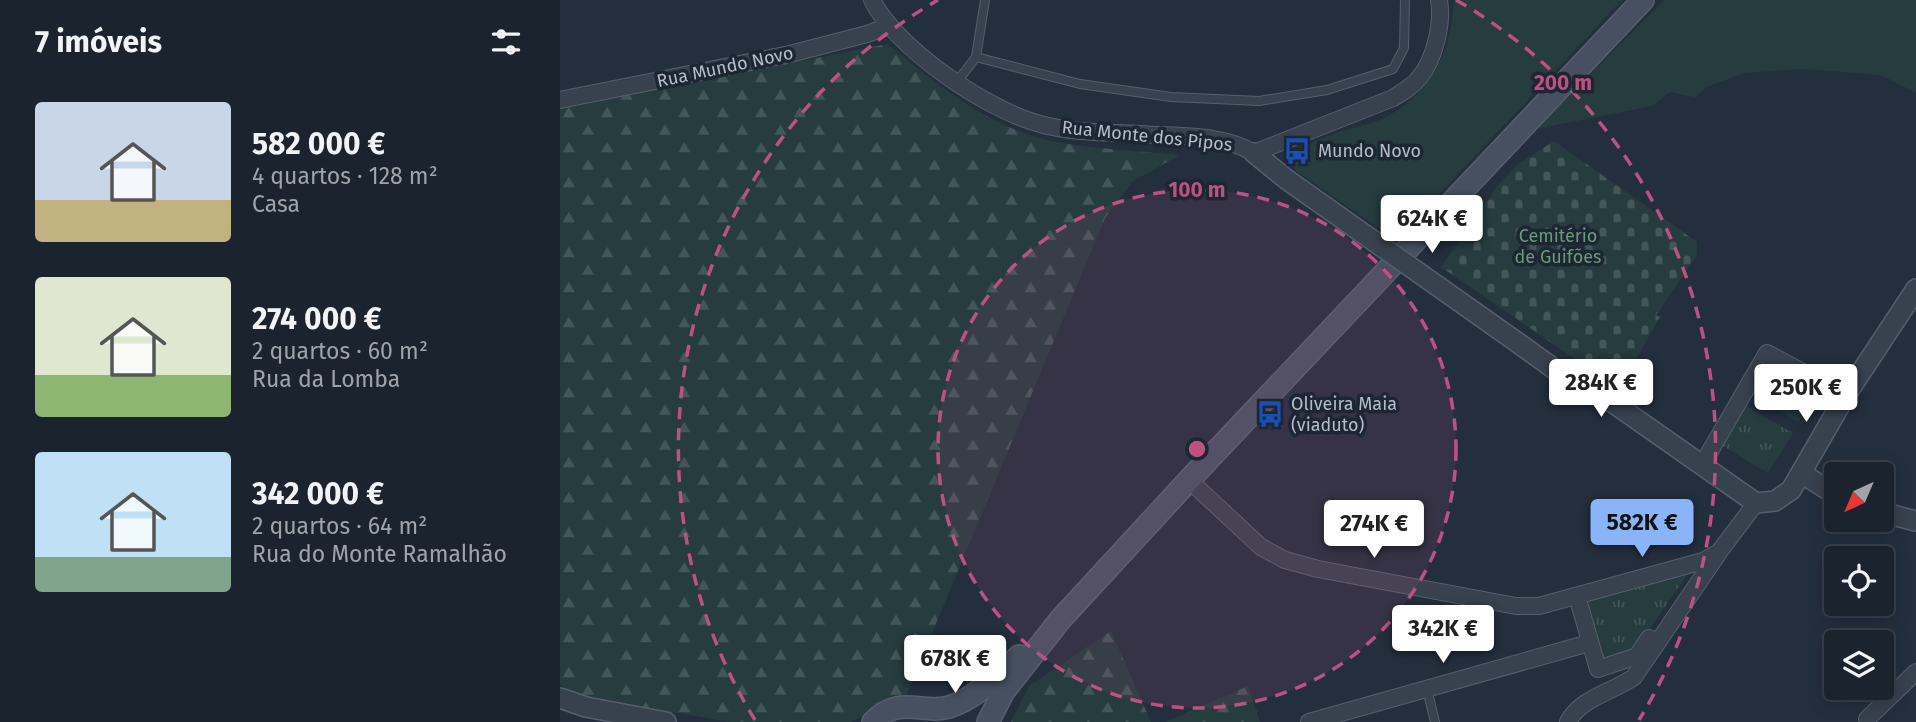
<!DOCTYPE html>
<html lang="pt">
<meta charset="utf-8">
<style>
:root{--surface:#1b232e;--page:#242b36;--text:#f1f3f6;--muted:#a0a4aa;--line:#39404a;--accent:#8ab4f8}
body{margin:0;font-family:"Fira Sans",sans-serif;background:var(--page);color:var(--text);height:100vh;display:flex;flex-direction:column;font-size:26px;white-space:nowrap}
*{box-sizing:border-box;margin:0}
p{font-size:23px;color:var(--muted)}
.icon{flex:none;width:38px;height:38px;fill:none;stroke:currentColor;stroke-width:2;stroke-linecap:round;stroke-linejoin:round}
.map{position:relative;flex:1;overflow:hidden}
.side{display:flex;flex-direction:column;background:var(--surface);width:560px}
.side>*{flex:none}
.needle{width:46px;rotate:224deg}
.tools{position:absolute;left:1264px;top:462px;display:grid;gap:14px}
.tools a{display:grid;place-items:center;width:70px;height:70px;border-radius:7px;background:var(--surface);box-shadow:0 4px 18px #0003,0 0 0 2px var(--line);font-size:35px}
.price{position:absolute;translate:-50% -60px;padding:0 16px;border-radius:7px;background:#fff;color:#222;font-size:23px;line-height:46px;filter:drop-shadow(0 2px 4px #0008)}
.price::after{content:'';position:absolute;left:50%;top:42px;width:21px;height:16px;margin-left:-10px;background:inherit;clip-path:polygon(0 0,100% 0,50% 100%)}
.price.active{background:var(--accent);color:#111}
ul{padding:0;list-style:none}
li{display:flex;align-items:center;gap:21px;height:175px;padding:0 35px}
li span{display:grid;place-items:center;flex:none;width:196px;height:140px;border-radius:7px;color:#555}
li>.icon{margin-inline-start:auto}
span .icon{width:84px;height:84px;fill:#fffc;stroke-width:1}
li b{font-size:30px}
h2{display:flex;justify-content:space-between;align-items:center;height:84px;padding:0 35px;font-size:30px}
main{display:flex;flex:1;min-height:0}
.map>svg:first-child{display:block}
.grass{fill:#263c3f}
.forest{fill:url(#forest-firs)}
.cemetery{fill:url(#cemetery-stones)}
.park{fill:url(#park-tufts)}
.water{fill:url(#water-waves)}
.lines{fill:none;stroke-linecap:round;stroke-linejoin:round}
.service-casing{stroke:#565f6c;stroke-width:10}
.minor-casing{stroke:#565f6c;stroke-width:18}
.tertiary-casing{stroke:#565f6c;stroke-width:22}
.secondary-casing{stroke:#565f6c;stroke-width:24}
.service{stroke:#38414e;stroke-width:8}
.minor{stroke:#38414e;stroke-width:16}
.tertiary{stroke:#38414e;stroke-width:19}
.secondary{stroke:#465061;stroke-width:21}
.tertiary-bridge-casing{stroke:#565f6c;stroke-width:22;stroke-linecap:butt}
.tertiary-bridge{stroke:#38414e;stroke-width:19}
.ring{fill:none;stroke:#bd5182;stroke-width:3.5;stroke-dasharray:12 9}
.labels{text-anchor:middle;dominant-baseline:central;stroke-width:7;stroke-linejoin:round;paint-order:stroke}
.street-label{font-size:18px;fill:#b4bcc9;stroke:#1d2633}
.poi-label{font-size:18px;fill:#b4bcc9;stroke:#1d2633;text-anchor:start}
.park-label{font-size:18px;fill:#6b9a76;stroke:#1d2633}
.centre{fill:#bd5182;stroke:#1d2633;stroke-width:3.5}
.ring-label{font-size:21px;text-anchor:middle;font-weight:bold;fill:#bd5182;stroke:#1d2633;stroke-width:7;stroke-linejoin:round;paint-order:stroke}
</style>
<main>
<section class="side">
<h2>7 imóveis<svg class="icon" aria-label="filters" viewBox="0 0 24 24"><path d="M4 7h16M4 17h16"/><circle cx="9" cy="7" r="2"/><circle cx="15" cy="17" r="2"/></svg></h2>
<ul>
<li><span style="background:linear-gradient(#c9d6e8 70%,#c2b280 0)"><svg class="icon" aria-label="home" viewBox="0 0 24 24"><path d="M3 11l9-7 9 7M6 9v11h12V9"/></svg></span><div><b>582 000 €</b><p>4 quartos · 128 m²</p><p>Casa</p></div></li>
<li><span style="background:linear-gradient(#dfe7d0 70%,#8fb573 0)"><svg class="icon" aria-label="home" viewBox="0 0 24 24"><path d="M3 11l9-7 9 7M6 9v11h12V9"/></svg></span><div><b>274 000 €</b><p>2 quartos · 60 m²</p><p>Rua da Lomba</p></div></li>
<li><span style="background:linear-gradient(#bfe0f5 75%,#7fa58c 0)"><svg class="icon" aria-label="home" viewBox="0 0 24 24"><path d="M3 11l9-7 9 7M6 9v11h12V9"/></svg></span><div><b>342 000 €</b><p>2 quartos · 64 m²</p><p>Rua do Monte Ramalhão</p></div></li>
</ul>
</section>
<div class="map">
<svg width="1356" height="722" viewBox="0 0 1356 722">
<defs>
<pattern id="forest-firs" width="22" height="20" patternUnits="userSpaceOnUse" patternTransform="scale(1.75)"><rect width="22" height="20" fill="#263c3f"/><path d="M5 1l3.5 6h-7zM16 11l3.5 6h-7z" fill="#435659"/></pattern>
<pattern id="cemetery-stones" width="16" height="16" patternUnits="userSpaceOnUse" patternTransform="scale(1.75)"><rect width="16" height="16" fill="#263c3f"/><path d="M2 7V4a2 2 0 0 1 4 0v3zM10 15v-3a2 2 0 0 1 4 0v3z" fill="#435659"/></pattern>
<pattern id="park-tufts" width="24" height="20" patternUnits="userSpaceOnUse" patternTransform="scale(1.75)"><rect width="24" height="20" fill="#263c3f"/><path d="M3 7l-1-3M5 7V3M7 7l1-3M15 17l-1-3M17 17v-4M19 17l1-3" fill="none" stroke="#435659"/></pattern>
<pattern id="water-waves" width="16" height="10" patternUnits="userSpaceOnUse" patternTransform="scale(1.75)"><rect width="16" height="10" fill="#394c67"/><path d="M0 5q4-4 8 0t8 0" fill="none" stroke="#53647b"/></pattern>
</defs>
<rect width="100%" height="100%" fill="#242f3e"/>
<g class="grass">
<path d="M 894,0 L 1062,0 L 836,240 L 736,171 L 732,164 C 739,135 800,130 824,118 C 871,94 892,51 894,0 Z"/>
<polygon points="1104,0 1356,0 1356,93 1321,75 1244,69 1184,73 1147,87 1135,97 1110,92 1092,106 976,129"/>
</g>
<g class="forest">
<path d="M 327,44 C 378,85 431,130 497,142 C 537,149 580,151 620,155 L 573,181 L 545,218 L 345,698 L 332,700 L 291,722 L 171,722 L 24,697 L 0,685 L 0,109 Z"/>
<polygon points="551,631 591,722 451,722 469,686"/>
<polygon points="688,686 700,722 606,722"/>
</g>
<polygon class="cemetery" points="994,141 1137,242 1137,255 1096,315 1100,317 1059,389 881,267 938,185 958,164"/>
<g class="park">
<polygon points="1211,361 1259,388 1239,422 1191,394"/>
<polygon points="1183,404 1233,433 1208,473 1160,444"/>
<polygon points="1130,571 1073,652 1042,661 1025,598"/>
</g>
<polygon class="water" points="1115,514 1134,525 1123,543 1105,532"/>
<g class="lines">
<defs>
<g id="service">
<polyline points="416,57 520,84 611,97 699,101 767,90 833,69 844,48 845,0"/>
<polyline points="397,82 416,57 425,0"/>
<polyline points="867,689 875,722"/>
</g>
<g id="minor">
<path d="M 312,0 C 337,49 427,110 480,124 C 512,133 547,132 580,134 C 618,137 661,133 694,153 L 833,98 C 843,92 853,86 860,77 C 875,58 883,23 879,0"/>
<polyline points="0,100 230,54 307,34 329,26"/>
<polyline points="1142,465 1207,353 1286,395"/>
<polyline points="629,480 701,547 725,560 758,569 956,606 979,606 1143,561 1159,552 1196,503"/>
<polyline points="1017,596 1038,669 1077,656 1089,638"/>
<polyline points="1307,719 1356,672"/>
<polyline points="749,722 1029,643"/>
<path d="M 1008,722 C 1020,698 1053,692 1074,677 L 1158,554"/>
</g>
<g id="tertiary">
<polyline points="694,153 726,179"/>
<polyline points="961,345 1015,384 1049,400 1196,503 1215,501 1231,490 1286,395 1356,289"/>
<polyline points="1241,473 1276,495"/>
<polyline points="1321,512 1356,521"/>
<polyline points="0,698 26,707 106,722"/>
</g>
<g id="secondary">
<path d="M 313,722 C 340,694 363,715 389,707 C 417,698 438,675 459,656"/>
<polyline points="428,722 444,691 500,620 629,480 1083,0"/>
</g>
</defs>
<use href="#service" class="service-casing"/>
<use href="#minor" class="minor-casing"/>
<use href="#tertiary" class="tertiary-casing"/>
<use href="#secondary" class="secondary-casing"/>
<use href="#service" class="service"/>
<use href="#minor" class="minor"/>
<use href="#tertiary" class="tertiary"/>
<use href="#secondary" class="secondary"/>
<defs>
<polyline id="tertiary-bridge" points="726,179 961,345"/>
</defs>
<use href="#tertiary-bridge" class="tertiary-bridge-casing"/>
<use href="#tertiary-bridge" class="tertiary-bridge"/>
</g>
<circle cx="637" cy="449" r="259" fill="#bd5182" fill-opacity=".12"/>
<g class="ring">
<circle cx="637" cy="449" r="259"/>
<path d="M195 720A518 518 0 0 1 378 0M896 0A518 518 0 0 1 1079 720"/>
</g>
<defs>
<symbol id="bus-bare" viewBox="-9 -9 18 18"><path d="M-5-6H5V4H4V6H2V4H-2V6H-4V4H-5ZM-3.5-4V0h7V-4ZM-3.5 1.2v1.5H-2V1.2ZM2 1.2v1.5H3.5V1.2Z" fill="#1a4fb4" stroke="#1d2633" stroke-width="2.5" paint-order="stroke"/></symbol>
</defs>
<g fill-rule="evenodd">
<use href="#bus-bare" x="718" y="132" width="38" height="38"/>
<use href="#bus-bare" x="691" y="395" width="38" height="38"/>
</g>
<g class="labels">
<g class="street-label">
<text transform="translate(165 67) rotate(-12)">Rua Mundo Novo</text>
<text transform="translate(587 136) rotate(6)">Rua Monte dos Pipos</text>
</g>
<g class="poi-label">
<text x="758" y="151">Mundo Novo</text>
<text x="731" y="404">Oliveira Maia<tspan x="731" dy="21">(viaduto)</tspan></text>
</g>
<g class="park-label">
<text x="998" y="236">Cemitério<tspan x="998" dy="21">de Guifões</tspan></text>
</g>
</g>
<circle cx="637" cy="449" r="10" class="centre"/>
<g class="ring-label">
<text x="1003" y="90">200 m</text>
<text x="637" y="197">100 m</text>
</g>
</svg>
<div class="tools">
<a><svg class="needle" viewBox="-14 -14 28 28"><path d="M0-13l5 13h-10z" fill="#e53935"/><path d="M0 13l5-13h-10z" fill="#a0a4aa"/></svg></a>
<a><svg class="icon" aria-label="locate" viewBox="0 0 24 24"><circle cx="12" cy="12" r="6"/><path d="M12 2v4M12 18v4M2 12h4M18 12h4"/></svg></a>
<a><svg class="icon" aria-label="layers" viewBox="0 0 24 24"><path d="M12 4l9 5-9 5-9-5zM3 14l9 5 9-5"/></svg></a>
</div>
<b class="price" style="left:872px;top:255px">624K €</b>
<b class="price" style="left:1041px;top:419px">284K €</b>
<b class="price" style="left:1246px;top:424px">250K €</b>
<b class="price active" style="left:1082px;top:559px">582K €</b>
<b class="price" style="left:814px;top:560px">274K €</b>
<b class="price" style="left:883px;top:665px">342K €</b>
<b class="price" style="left:395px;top:695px">678K €</b>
</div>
</main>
